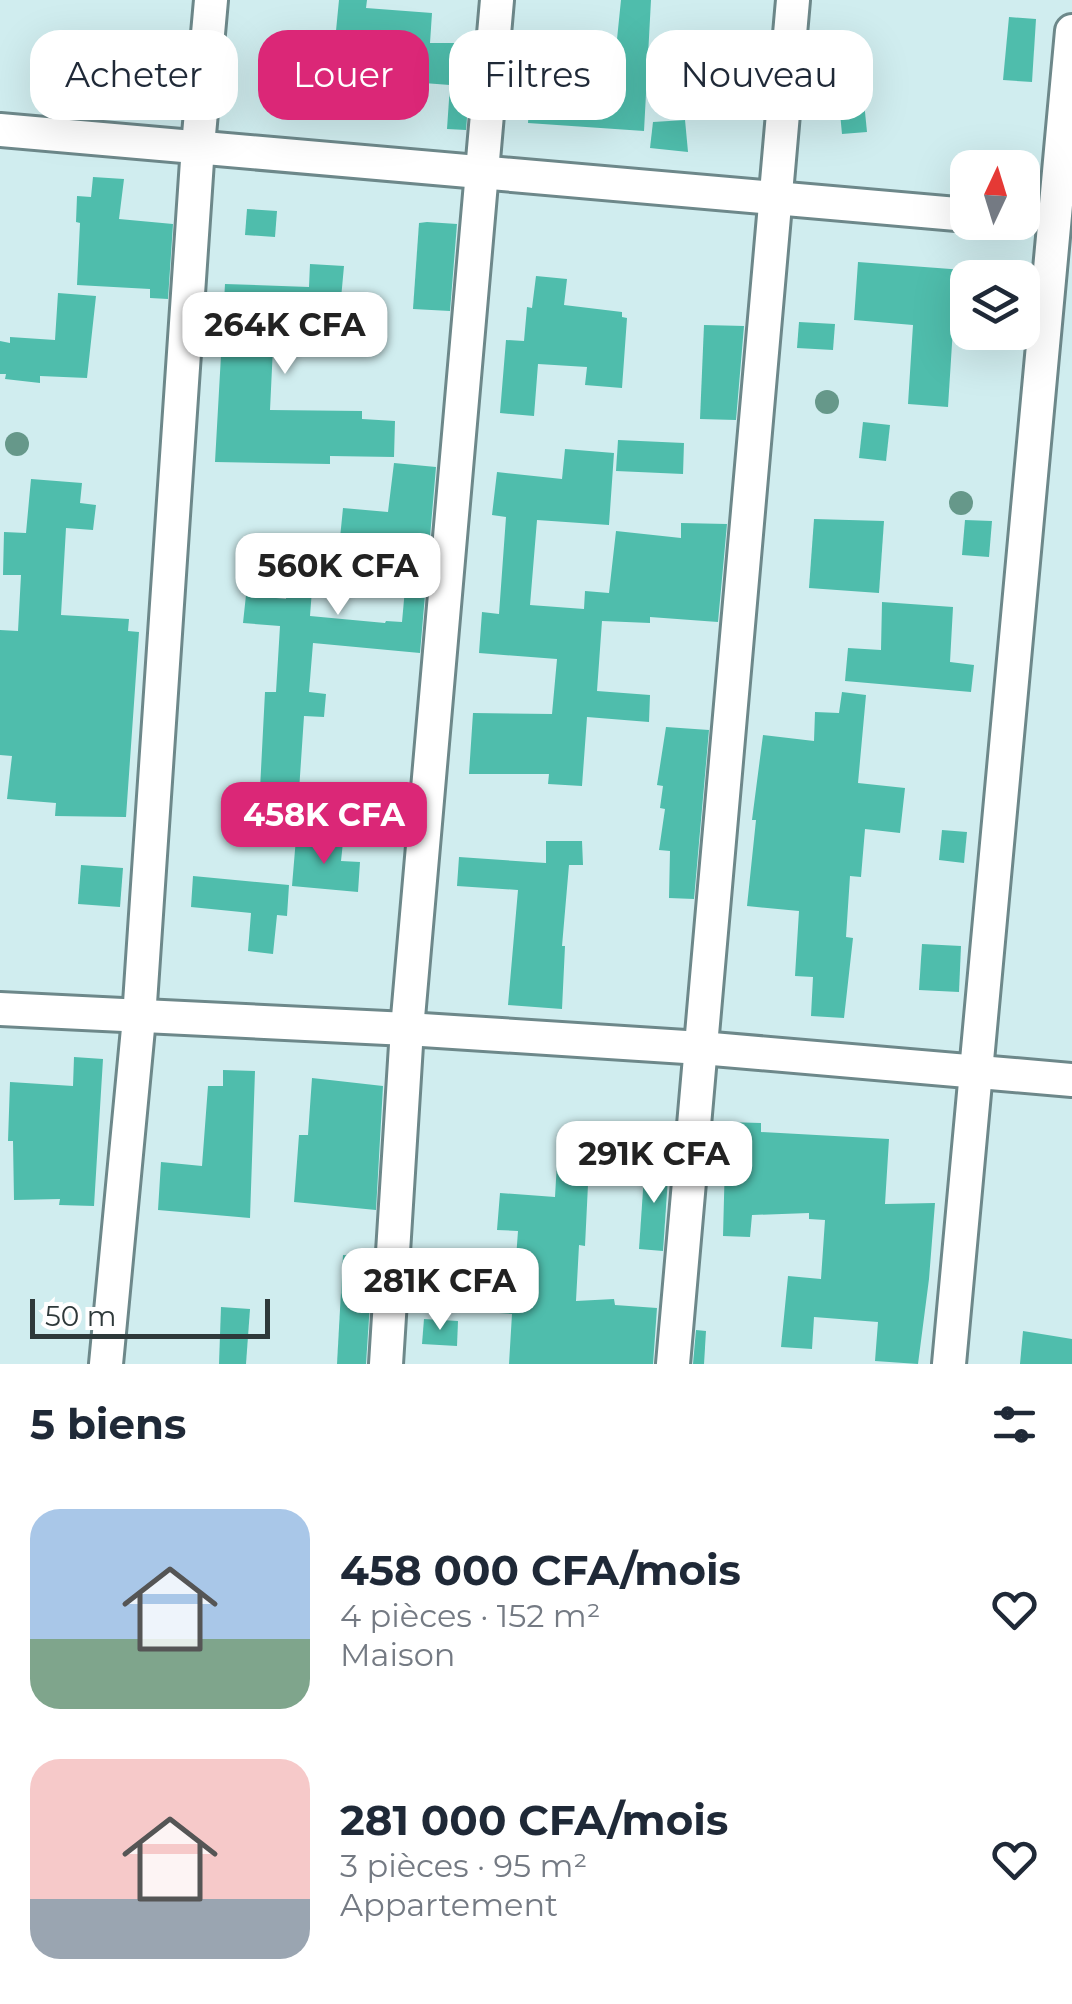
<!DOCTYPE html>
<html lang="fr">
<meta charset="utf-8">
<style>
:root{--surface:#fff;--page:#f2f2f3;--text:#1f2937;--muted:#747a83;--accent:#db2777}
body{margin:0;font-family:Montserrat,sans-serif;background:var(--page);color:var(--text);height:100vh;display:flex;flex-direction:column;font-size:38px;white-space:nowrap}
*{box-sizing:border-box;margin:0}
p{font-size:32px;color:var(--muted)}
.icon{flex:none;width:55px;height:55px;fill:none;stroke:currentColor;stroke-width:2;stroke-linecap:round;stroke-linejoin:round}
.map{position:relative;height:1364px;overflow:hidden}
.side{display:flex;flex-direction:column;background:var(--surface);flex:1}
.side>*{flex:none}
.hud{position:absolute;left:30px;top:30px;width:1012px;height:90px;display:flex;gap:20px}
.needle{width:65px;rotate:4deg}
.tools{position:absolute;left:950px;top:150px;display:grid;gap:20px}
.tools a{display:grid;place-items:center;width:90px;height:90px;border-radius:20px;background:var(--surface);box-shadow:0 10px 40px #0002;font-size:50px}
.scale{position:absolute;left:30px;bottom:25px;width:240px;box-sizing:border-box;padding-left:10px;border:5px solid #2e393a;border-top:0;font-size:28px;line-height:35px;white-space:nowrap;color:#2e393a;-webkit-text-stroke:8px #fff;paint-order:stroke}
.price{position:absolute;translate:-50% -85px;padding:0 22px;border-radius:20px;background:#fff;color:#222;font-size:32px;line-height:65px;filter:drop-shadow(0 2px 5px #0008)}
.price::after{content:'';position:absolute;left:50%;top:60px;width:30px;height:22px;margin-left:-15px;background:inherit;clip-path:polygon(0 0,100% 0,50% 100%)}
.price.active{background:var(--accent);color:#fff}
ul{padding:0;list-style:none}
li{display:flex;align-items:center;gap:30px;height:250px;padding:0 30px}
li span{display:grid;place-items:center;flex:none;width:280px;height:200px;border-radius:30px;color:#555}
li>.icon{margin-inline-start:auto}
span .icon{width:120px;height:120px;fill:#fffc;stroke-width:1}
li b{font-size:42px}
h2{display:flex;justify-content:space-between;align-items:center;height:120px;padding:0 30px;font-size:42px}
.tag{padding:0 35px;border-radius:30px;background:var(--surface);box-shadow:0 10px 40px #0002;font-size:35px;line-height:90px}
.tag.active{background:var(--accent);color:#fff}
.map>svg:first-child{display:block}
.building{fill:#4fbdac}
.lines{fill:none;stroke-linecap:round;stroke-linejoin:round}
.street-casing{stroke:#6d888a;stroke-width:38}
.street{stroke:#fff;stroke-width:32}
.tree{fill:#66988a}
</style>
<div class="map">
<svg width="1072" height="1364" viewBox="0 0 1072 1364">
<rect width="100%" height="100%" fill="#d0edef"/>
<g class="building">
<polygon points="339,0 367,0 366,8 432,13 430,43 473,43 466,130 447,129 450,85 397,81 396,104 369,102 371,44 335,41"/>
<polygon points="621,0 651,0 644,131 528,123 530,90 601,95 604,48 616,49"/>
<polygon points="1009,17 1036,19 1032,82 1003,80"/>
<polygon points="116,45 171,50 169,71 185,71 182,103 122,99 124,78 113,77"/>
<polygon points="835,61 860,62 867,132 842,134"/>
<polygon points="685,120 688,152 650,148 653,122"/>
<polygon points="93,177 124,179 119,219 173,224 168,299 150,298 150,289 77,285 80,223 76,222 77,196 91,197"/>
<polygon points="247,209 277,211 275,237 245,235"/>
<polygon points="427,222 457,224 450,311 413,309 419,223"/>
<polygon points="858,262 964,270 960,328 953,328 948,407 908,404 913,325 854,320"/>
<polygon points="310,264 344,266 336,353 273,347 270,410 362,411 362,419 395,421 394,457 330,456 330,464 215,462 225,284 309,287"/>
<polygon points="536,276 567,279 564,305 622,312 622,317 627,318 622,388 585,385 587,367 538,364 534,416 500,413 506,340 524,341 527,307 532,308"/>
<polygon points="58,293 96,296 87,378 40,376 40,383 5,379 6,374 0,374 0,341 10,343 10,337 55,340"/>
<polygon points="799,322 835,324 833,350 797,348"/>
<polygon points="704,325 744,326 736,420 700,419"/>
<polygon points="863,422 890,425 886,461 859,458"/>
<polygon points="618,440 684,443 683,474 616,471"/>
<polygon points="565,449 614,453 609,525 537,520 530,605 584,609 585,591 609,593 616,531 681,538 681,523 727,524 718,622 650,617 650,623 602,621 597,691 650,695 649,722 587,717 582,786 548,784 549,774 469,774 473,713 552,714 557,659 479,653 482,612 499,614 506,517 492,515 497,472 562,479"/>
<polygon points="394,463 436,467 420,653 313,643 309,692 326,694 324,717 304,716 299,791 260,789 265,692 276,692 280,626 243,623 246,595 286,599 290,535 316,537 310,616 385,623 386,621 402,622 409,544 340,538 343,508 388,512"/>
<polygon points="31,479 82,483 80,503 96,505 93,530 66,528 61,615 129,619 128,631 139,632 126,817 55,816 56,803 7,799 12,756 0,755 0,630 18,631 21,575 3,575 4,532 26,533"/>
<polygon points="814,519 884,521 879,593 809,588"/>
<polygon points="965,520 992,521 989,557 962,555"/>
<polygon points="882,602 953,607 950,662 974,665 971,692 845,681 848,648 881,650"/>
<polygon points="842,692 866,695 858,783 905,788 900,833 865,829 861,877 850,876 846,937 853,938 844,1018 811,1016 813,977 795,976 799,911 747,906 756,820 752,820 763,735 814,741 815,712 839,713"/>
<polygon points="666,727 709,730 694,899 669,898 670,851 659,850 665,809 660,808 663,786 657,785"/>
<polygon points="942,830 967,832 964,863 939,860"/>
<polygon points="296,838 343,842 341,861 360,862 358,892 292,886"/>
<polygon points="546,841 582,841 583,865 569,865 562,946 565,946 562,1009 508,1005 518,890 457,886 459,857 546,863"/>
<polygon points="81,865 123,868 120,907 78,904"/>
<polygon points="193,876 289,885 287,916 277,915 273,954 248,951 251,913 191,907"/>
<polygon points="922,944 961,946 959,992 919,990"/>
<polygon points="74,1057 103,1059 94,1206 59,1205 60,1199 14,1200 13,1141 8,1141 10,1082 73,1086"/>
<polygon points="223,1070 255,1071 250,1218 158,1210 161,1162 202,1166 208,1086 223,1086"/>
<polygon points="312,1078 383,1086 376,1210 294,1202 299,1135 308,1135"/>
<polygon points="726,1122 761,1123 761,1132 889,1139 885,1204 935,1203 929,1279 918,1364 875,1361 878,1322 814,1317 812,1349 781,1347 788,1276 821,1279 825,1220 809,1219 809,1213 752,1215 750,1237 723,1236"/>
<polygon points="645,1161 669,1163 663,1251 639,1249"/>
<polygon points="557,1162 589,1164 585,1246 579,1245 576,1301 614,1299 615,1305 657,1308 653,1364 509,1364 512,1314 455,1310 457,1282 514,1286 518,1231 497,1230 500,1193 555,1197"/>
<polygon points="343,1255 373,1257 366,1364 337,1364"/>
<polygon points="221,1307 250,1309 246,1364 219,1364"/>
<polygon points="424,1319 458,1321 457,1346 422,1344"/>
<polygon points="696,1330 706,1331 704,1364 693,1364"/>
<polygon points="1023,1331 1072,1339 1072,1364 1020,1364"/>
</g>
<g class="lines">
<defs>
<g id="street">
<polyline points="0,130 968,215"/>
<polyline points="0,1009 407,1029 701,1048 1072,1080"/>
<polyline points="106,1364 139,1018 198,146 211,0"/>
<polyline points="386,1364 407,1029 497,0"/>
<polyline points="673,1364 793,0"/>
<polyline points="949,1364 1072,31"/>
</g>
</defs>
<use href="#street" class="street-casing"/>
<use href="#street" class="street"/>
</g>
<g class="tree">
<circle cx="827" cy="402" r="12"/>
<circle cx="17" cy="444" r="12"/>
<circle cx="961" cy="503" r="12"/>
</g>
</svg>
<div class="tools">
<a><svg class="needle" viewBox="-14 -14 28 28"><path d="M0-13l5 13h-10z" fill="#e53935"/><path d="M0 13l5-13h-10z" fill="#747a83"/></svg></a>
<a><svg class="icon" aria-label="layers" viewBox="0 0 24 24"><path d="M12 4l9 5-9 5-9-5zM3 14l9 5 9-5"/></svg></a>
</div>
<div class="scale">50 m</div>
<b class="price" style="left:285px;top:377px">264K CFA</b>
<b class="price" style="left:338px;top:618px">560K CFA</b>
<b class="price active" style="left:324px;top:867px">458K CFA</b>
<b class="price" style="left:654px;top:1206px">291K CFA</b>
<b class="price" style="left:440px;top:1333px">281K CFA</b>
<div class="hud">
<a class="tag">Acheter</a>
<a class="tag active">Louer</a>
<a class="tag">Filtres</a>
<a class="tag">Nouveau</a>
</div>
</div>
<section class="side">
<h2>5 biens<svg class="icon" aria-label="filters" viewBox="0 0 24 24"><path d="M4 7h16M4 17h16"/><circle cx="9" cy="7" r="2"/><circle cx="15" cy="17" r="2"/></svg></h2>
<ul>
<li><span style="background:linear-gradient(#a9c7e8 65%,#7fa58c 0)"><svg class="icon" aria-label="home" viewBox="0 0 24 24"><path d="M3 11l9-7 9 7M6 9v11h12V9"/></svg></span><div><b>458 000 CFA/mois</b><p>4 pièces · 152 m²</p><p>Maison</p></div><svg class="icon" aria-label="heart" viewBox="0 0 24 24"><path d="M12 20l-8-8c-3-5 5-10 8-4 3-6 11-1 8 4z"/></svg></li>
<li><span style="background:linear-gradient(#f6c9c9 70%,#9aa5b1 0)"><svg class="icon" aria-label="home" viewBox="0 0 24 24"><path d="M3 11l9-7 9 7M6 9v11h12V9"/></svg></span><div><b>281 000 CFA/mois</b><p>3 pièces · 95 m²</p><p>Appartement</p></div><svg class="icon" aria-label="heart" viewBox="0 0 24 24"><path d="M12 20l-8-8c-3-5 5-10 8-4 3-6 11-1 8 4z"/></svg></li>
</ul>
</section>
